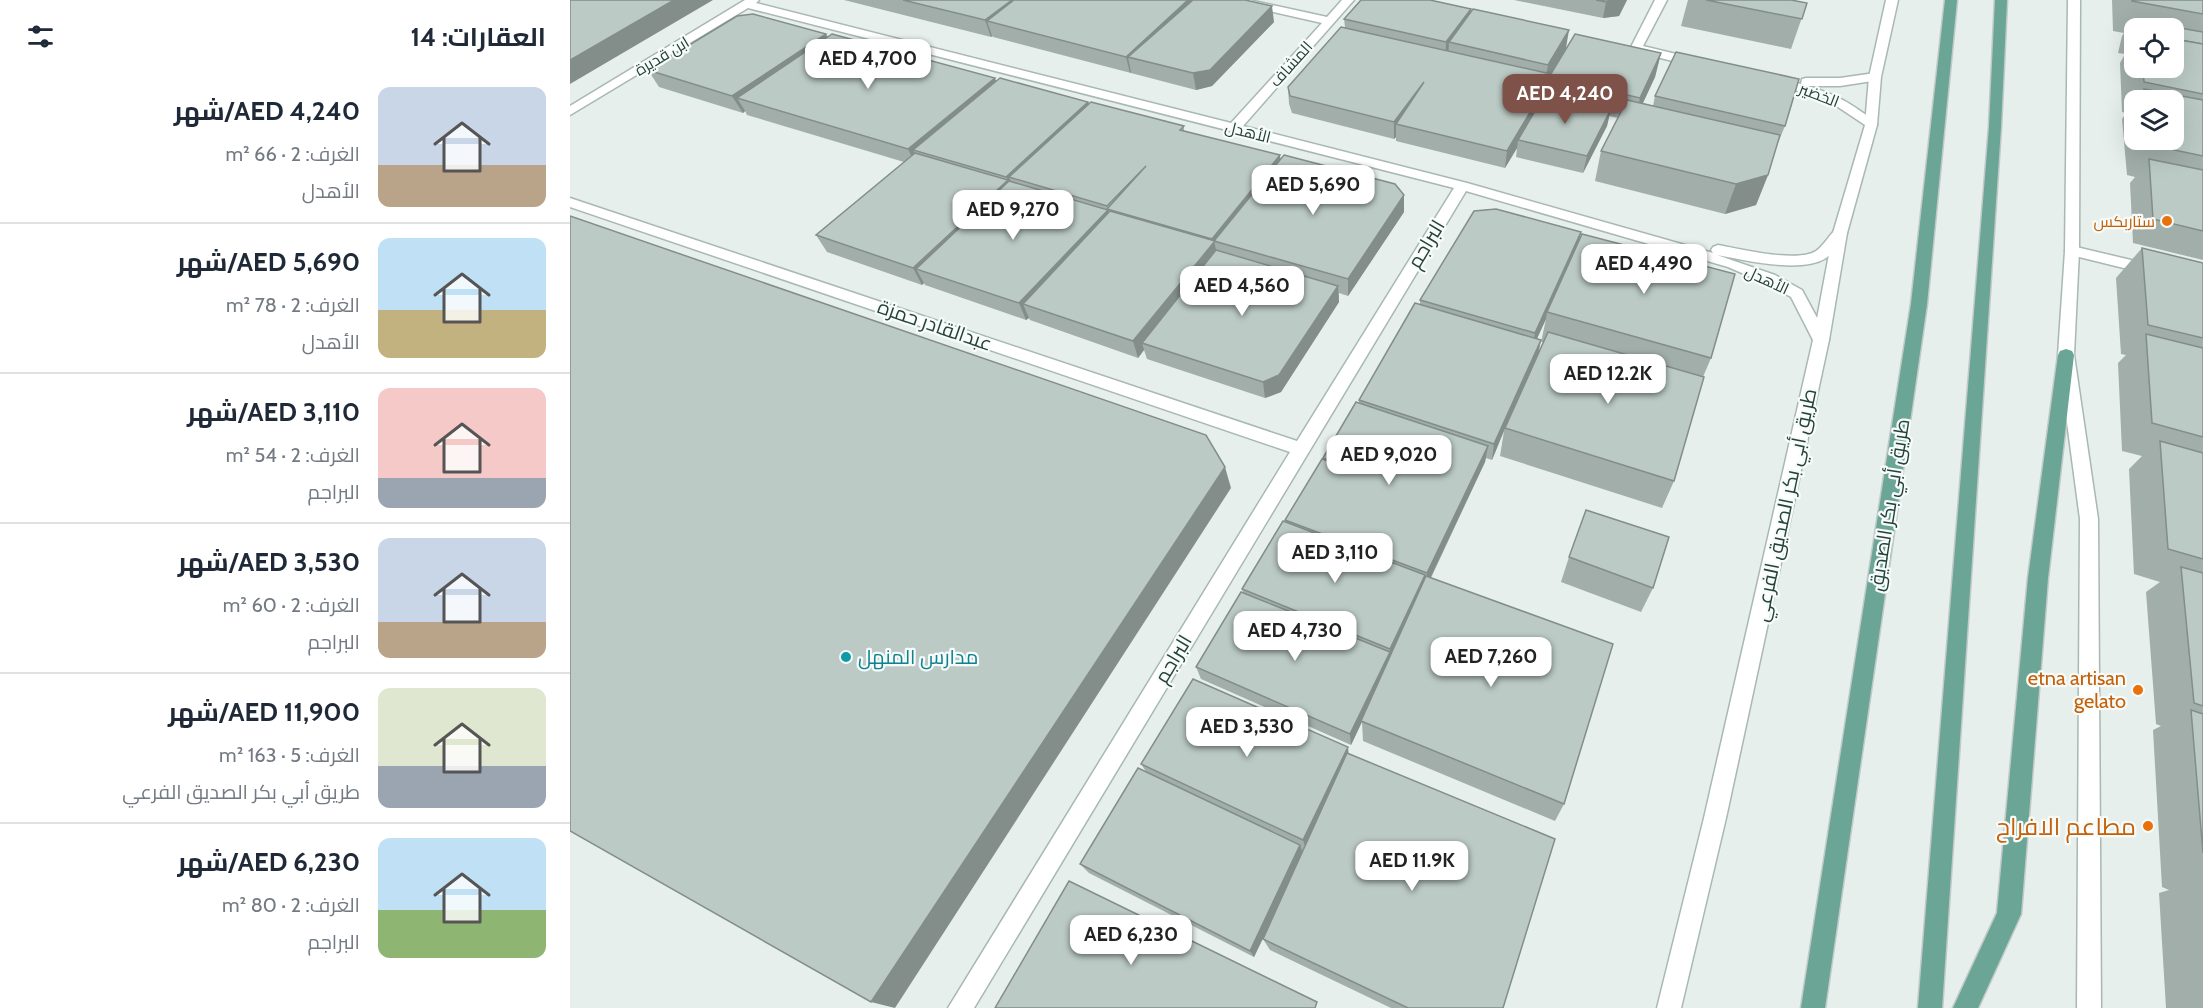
<!DOCTYPE html>
<html lang="ar">
<meta charset="utf-8">
<style>
:root{--surface:#fff;--page:#f2f2f3;--text:#1f2937;--muted:#747a83;--line:#e0e1e3;--accent:#7f5249}
body{margin:0;font-family:Cabin,Cairo,sans-serif;background:var(--page);color:var(--text);direction:rtl;height:100vh;display:flex;flex-direction:column;font-size:22px;white-space:nowrap}
*{box-sizing:border-box;margin:0}
p{font-size:20px;color:var(--muted)}
.icon{flex:none;width:33px;height:33px;fill:none;stroke:currentColor;stroke-width:2;stroke-linecap:round;stroke-linejoin:round}
.map{position:relative;flex:1;overflow:hidden;direction:ltr}
.panel{display:flex;flex-direction:column;background:var(--surface);width:570px}
.panel>*{flex:none}
.tools{position:absolute;left:1554px;top:18px;display:grid;gap:12px}
.tools a{display:grid;place-items:center;width:60px;height:60px;border-radius:12px;background:var(--surface);box-shadow:0 6px 24px #0002;font-size:30px}
.price{position:absolute;translate:-50% -51px;padding:0 14px;border-radius:12px;background:#fff;color:#222;font-size:20px;line-height:39px;filter:drop-shadow(0 2px 3px #0008)}
.price::after{content:'';position:absolute;left:50%;top:36px;width:18px;height:14px;margin-left:-9px;background:inherit;clip-path:polygon(0 0,100% 0,50% 100%)}
.price.current{background:var(--accent);color:#fff}
ul{padding:0;list-style:none}
li{display:flex;align-items:center;gap:18px;height:150px;padding:0 24px}
li+li{border-top:2px solid var(--line)}
li span{display:grid;place-items:center;flex:none;width:168px;height:120px;border-radius:12px;color:#555}
li>.icon{margin-inline-start:auto}
span .icon{width:72px;height:72px;fill:#fffc;stroke-width:1}
li b{font-size:26px}
h2{display:flex;justify-content:space-between;align-items:center;height:72px;padding:0 24px;font-size:26px}
main{display:flex;flex:1;min-height:0}
.map>svg:first-child{display:block}
.lines{fill:none;stroke-linecap:round;stroke-linejoin:round}
.service-casing{stroke:#a8b8b2;stroke-width:3}
.minor-casing{stroke:#a8b8b2;stroke-width:3}
.tertiary-casing{stroke:#a8b8b2;stroke-width:3}
.primary-casing{stroke:#c2cac8;stroke-width:3}
.service{fill:#fff;fill-rule:evenodd}
.minor{fill:#fff;fill-rule:evenodd}
.tertiary{fill:#fff;fill-rule:evenodd}
.primary{fill:#6aa596;fill-rule:evenodd}
.wall{fill:#a1aea9;fill-rule:evenodd}
.shaded-wall{fill:#838d89}
.building{fill:#bbcac4;stroke:#838d89;stroke-width:1.5}
.food-dot{fill:#e8710a;stroke:#f7fbf9;stroke-width:2}
.culture-dot{fill:#0f9aa8;stroke:#f7fbf9;stroke-width:2}
.labels{text-anchor:middle;dominant-baseline:central;stroke-width:4.5;stroke-linejoin:round;paint-order:stroke}
.far-street-label{font-size:16px;fill:#24423a;stroke:#f7fbf9}
.far-food-label{font-size:16px;fill:#c56008;stroke:#f7fbf9;text-anchor:end}
.street-label{font-size:20px;fill:#24423a;stroke:#f7fbf9}
.culture-label{font-size:20px;fill:#0d838f;stroke:#f7fbf9;text-anchor:start}
.food-label{font-size:20px;fill:#c56008;stroke:#f7fbf9;text-anchor:end}
.near-food-label{font-size:24px;fill:#c56008;stroke:#f7fbf9;text-anchor:end}
</style>
<main>
<div class="map">
<svg width="1633" height="1008" viewBox="0 0 1633 1008">
<rect width="100%" height="100%" fill="#e6efeb"/>
<g class="lines">
<defs>
<polygon id="service" points="1502,246 1582,265 1589,270 1582,275 1497,254 1495,251 1497,248"/>
<g id="minor">
<path d="M 175,0 L 189,0 L 186,3 L 661,123 L 752,23 L 664,3 L 658,0 L 679,0 L 757,17 L 772,0 L 784,0 L 673,126 L 897,183 L 1143,253 L 1141,250 L 1143,247 L 1148,245 C 1170,249 1227,263 1246,251 C 1253,246 1259,236 1265,230 L 1275,230 L 1277,233 L 1275,236 C 1269,243 1263,253 1256,258 C 1231,274 1175,260 1147,255 L 1205,275 L 1232,290 L 1259,340 L 1257,344 L 1245,344 L 1221,297 L 1195,283 L 1158,267 L 896,191 L 404,1008 L 378,1008 L 720,452 L 0,207 L 0,198 L 727,441 L 884,188 L 178,8 L 0,115 L 0,106 Z"/>
<polygon points="1085,0 1097,0 1073,46 1131,60 1131,66 1127,67 1062,51 1060,49"/>
<path d="M 1305,73 L 1309,74 L 1309,80 L 1270,86 L 1237,86 C 1268,95 1280,103 1306,122 L 1307,125 L 1301,129 L 1256,99 L 1200,83 L 1198,80 L 1204,76 L 1231,84 L 1232,79 L 1236,78 L 1270,78 Z"/>
</g>
<g id="tertiary">
<polygon points="1316,0 1328,0 1311,77 1307,125 1277,233 1259,340 1156,818 1111,1008 1087,1008 1134,818 1243,340 1263,233 1295,125 1299,77"/>
<polygon points="1498,0 1510,0 1509,251 1504,355 1528,519 1531,1008 1507,1008 1510,519 1488,355 1495,251"/>
</g>
<g id="primary">
<polygon points="1375,0 1387,0 1357,304 1255,1008 1231,1008 1341,304"/>
<polygon points="1425,0 1437,0 1431,127 1372,1008 1348,1008 1419,127"/>
<polygon points="1496,349 1502,351 1504,355 1478,578 1451,914 1408,1008 1383,1008 1427,913 1458,578 1488,355 1490,351"/>
</g>
</defs>
<use href="#service" class="service-casing"/>
<use href="#minor" class="minor-casing"/>
<use href="#tertiary" class="tertiary-casing"/>
<use href="#primary" class="primary-casing"/>
<use href="#service" class="service"/>
<use href="#minor" class="minor"/>
<use href="#tertiary" class="tertiary"/>
<use href="#primary" class="primary"/>
</g>
<g class="wall">
<polygon points="274,0 675,0 704,22 642,86 626,90 423,37 422,36 421,37"/>
<polygon points="944,0 1057,0 1049,16 1033,18"/>
<polygon points="1118,0 1221,0 1237,3 1221,49 1111,26"/>
<path d="M 1542,0 L 1633,0 L 1633,260 L 1563,243 L 1560,183 L 1565,177 L 1557,175 L 1552,119 L 1556,113 L 1552,112 L 1550,63 L 1555,54 L 1548,53 L 1552,36 L 1554,33 L 1543,31 ZM 1564,28 L 1604,68 L 1564,68 ZM 1564,100 L 1604,100 L 1604,140 L 1564,140 Z"/>
<polygon points="901,9 900,12 996,49 1091,53 1085,77 1073,103 1083,106 1085,96 1215,126 1205,150 1198,175 1186,205 1155,214 1025,181 1031,151 1048,118 1039,116 1037,126 1013,173 946,157 947,148 935,168 826,141 826,137 824,139 722,113 719,104 718,87 775,27 774,19"/>
<polygon points="258,37 426,81 614,126 614,131 710,155 710,160 834,195 834,212 778,296 769,293 769,302 711,392 695,398 577,359 574,350 568,358 460,320 459,318 456,320 355,285 354,283 352,285 257,252 246,235 334,162 177,115 175,111 173,113 89,87 78,70"/>
<path d="M 1011,232 L 1009,242 L 1141,358 L 1133,377 L 1104,481 L 1092,508 L 930,456 L 934,431 L 922,460 L 916,458 L 915,462 L 861,578 L 994,804 L 985,821 L 793,741 L 792,722 L 781,745 L 631,679 L 626,667 L 673,593 L 672,589 L 716,522 L 715,520 L 753,459 L 753,458 L 789,403 L 789,400 L 850,305 L 850,300 ZM 976,319 L 971,342 L 973,342 L 969,352 L 967,339 Z"/>
<polygon points="1572,248 1633,263 1633,1008 1596,1008 1589,893 1599,890 1592,887 1583,730 1591,726 1586,724 1576,592 1590,582 1564,574 1559,469 1572,456 1552,451 1548,363 1556,355 1551,354 1546,278"/>
<polygon points="999,557 1083,588 1071,612 991,582"/>
<polygon points="778,747 778,753 933,1008 821,1008 700,950 693,939 701,922 684,957 519,873 510,864 577,773 571,764"/>
</g>
<g class="shaded-wall">
<polygon points="104,0 143,0 0,84 0,60"/>
<polygon points="442,0 468,0 417,21 422,36 421,37 415,20"/>
<polygon points="618,0 632,0 558,57 561,72 560,73 556,57"/>
<polygon points="1047,0 1057,0 1049,16 1033,18 1036,2"/>
<polygon points="702,6 704,22 642,86 626,90 623,73"/>
<polygon points="901,9 899,32 879,42 878,62 875,66 876,42"/>
<polygon points="999,30 995,54 979,77 975,99 948,140 947,148 935,168 937,151 974,88 978,65"/>
<polygon points="256,34 265,50 167,98 175,111 173,113 162,96"/>
<polygon points="1091,53 1085,77 1064,122 1070,98"/>
<polygon points="425,78 431,95 343,150 350,163 346,166 338,149"/>
<polygon points="854,82 826,124 826,137 824,139 824,122"/>
<polygon points="518,102 523,118 439,177 445,192 346,269 354,283 352,285 343,268 438,180 436,177"/>
<polygon points="1041,109 1037,126 1013,173 1017,156"/>
<polygon points="710,155 712,172 644,241 648,258 572,343 574,350 568,358 563,341 643,244 642,239"/>
<polygon points="1198,175 1186,205 1155,214 1166,184"/>
<polygon points="834,195 834,212 778,296 778,279"/>
<polygon points="538,210 543,227 453,304 459,318 456,320 449,303"/>
<polygon points="1011,232 1007,249 977,312 976,319 962,349 965,333"/>
<polygon points="768,286 769,302 711,392 695,398 693,382"/>
<polygon points="971,340 968,356 935,428 922,460 924,444"/>
<polygon points="918,446 915,462 856,587 857,573"/>
<polygon points="655,467 661,488 325,1008 301,1002"/>
<polygon points="855,575 854,589 820,662 820,649"/>
<polygon points="820,652 819,664 781,745 780,734"/>
<polygon points="778,747 779,758 736,849 733,840"/>
<polygon points="730,845 733,854 684,957 680,951"/>
</g>
<g class="building">
<polygon points="0,0 104,0 0,60"/>
<polygon points="333,0 442,0 415,20"/>
<polygon points="444,0 618,0 556,57 417,21"/>
<polygon points="623,0 675,0 702,6 640,70 623,73 558,57"/>
<polygon points="791,0 860,0 901,9 876,42 774,19"/>
<polygon points="1026,0 1047,0 1036,2"/>
<polygon points="1136,0 1221,0 1237,3 1232,19"/>
<polygon points="1562,0 1633,0 1633,14 1562,1"/>
<polygon points="903,9 999,30 978,65 879,42"/>
<polygon points="183,14 256,34 162,96 78,70 167,16"/>
<polygon points="1563,20 1633,32 1633,44 1604,39 1604,28 1564,28 1564,37 1559,36"/>
<polygon points="771,27 981,74 979,77 978,82 937,151 826,124 854,82 824,122 720,96 718,87"/>
<polygon points="262,34 425,78 338,149 167,98"/>
<polygon points="1005,34 1091,53 1070,98 979,77"/>
<polygon points="1604,39 1633,44 1633,94 1574,82 1573,68 1604,68"/>
<polygon points="1106,52 1229,79 1215,126 1085,96"/>
<polygon points="430,78 518,102 436,177 343,150"/>
<polygon points="1574,89 1633,100 1633,156 1581,145 1580,140 1604,140 1604,100 1575,100"/>
<polygon points="975,94 1041,109 1017,156 948,140"/>
<polygon points="1057,100 1210,135 1198,175 1166,184 1031,151"/>
<polygon points="521,102 614,126 610,130 710,155 642,239 537,209 576,166 537,206 439,177"/>
<polygon points="345,153 438,180 343,268 246,235"/>
<polygon points="714,155 825,184 834,195 778,279 644,241"/>
<polygon points="1579,159 1633,170 1633,231 1583,219"/>
<polygon points="439,181 538,210 449,303 346,269"/>
<polygon points="926,209 1011,232 965,333 850,300 904,211"/>
<polygon points="540,211 645,241 563,341 453,304"/>
<polygon points="0,216 636,435 655,467 301,1002 0,831"/>
<polygon points="1012,234 1165,274 1141,358 977,312"/>
<polygon points="1572,248 1633,263 1633,338 1578,325"/>
<polygon points="646,250 768,286 709,375 693,382 572,343"/>
<polygon points="845,303 971,340 924,444 789,400"/>
<polygon points="978,332 1134,377 1104,481 935,428"/>
<polygon points="1576,334 1633,348 1633,437 1582,423"/>
<polygon points="786,402 918,446 857,573 715,520 752,459 767,464 753,458"/>
<polygon points="1590,441 1633,453 1633,559 1598,549"/>
<polygon points="1016,510 1099,537 1083,588 999,557"/>
<polygon points="713,521 855,575 820,649 672,589"/>
<polygon points="1611,567 1633,573 1633,706 1624,703"/>
<polygon points="856,576 1043,644 994,804 791,721"/>
<polygon points="671,592 820,652 780,734 626,667"/>
<polygon points="623,679 778,747 733,840 571,764"/>
<polygon points="1621,710 1633,714 1633,853"/>
<polygon points="777,753 985,839 933,1008 838,1008 693,939"/>
<polygon points="568,768 730,845 680,951 510,864"/>
<polygon points="499,881 747,1002 745,1008 425,1008"/>
</g>
<g class="food-dot">
<circle cx="1597" cy="221" r="6"/>
<circle cx="1568" cy="690" r="6"/>
<circle cx="1578" cy="826" r="6"/>
</g>
<circle class="culture-dot" cx="276" cy="657" r="6"/>
<g class="labels">
<g class="far-street-label">
<text transform="translate(92 56) rotate(-31)">ابن قديرة</text>
<text transform="translate(721 64) rotate(-48)">المشاف</text>
<text transform="translate(1249 95) rotate(21)">الخضير</text>
<text transform="translate(678 132) rotate(14)">الأهدل</text>
<text transform="translate(1197 280) rotate(25)">الأهدل</text>
</g>
<g class="far-food-label">
<text x="1585" y="221">ستاربكس</text>
</g>
<g class="street-label">
<text transform="translate(856 244) rotate(-59)">البراجم</text>
<text transform="translate(365 325) rotate(19)">عبدالقادر حمزة</text>
<text transform="translate(1215 505) rotate(-78)">طريق أبي بكر الصديق الفرعي</text>
<text transform="translate(1319 505) rotate(-81)">طريق أبي بكر الصديق</text>
<text transform="translate(603 659) rotate(-59)">البراجم</text>
</g>
<g class="culture-label">
<text x="288" y="657">مدارس المنهل</text>
</g>
<g class="food-label">
<text x="1556" y="678">etna artisan<tspan x="1556" dy="23">gelato</tspan></text>
</g>
<g class="near-food-label">
<text x="1566" y="826">مطاعم الافراح</text>
</g>
</g>
</svg>
<div class="tools">
<a><svg class="icon" aria-label="locate" viewBox="0 0 24 24"><circle cx="12" cy="12" r="6"/><path d="M12 2v4M12 18v4M2 12h4M18 12h4"/></svg></a>
<a><svg class="icon" aria-label="layers" viewBox="0 0 24 24"><path d="M12 4l9 5-9 5-9-5zM3 14l9 5 9-5"/></svg></a>
</div>
<b class="price" style="left:298px;top:90px">AED 4,700</b>
<b class="price current" style="left:995px;top:125px">AED 4,240</b>
<b class="price" style="left:743px;top:216px">AED 5,690</b>
<b class="price" style="left:443px;top:241px">AED 9,270</b>
<b class="price" style="left:1074px;top:295px">AED 4,490</b>
<b class="price" style="left:672px;top:317px">AED 4,560</b>
<b class="price" style="left:1038px;top:405px">AED 12.2K</b>
<b class="price" style="left:819px;top:486px">AED 9,020</b>
<b class="price" style="left:765px;top:584px">AED 3,110</b>
<b class="price" style="left:725px;top:662px">AED 4,730</b>
<b class="price" style="left:921px;top:688px">AED 7,260</b>
<b class="price" style="left:677px;top:758px">AED 3,530</b>
<b class="price" style="left:842px;top:892px">AED 11.9K</b>
<b class="price" style="left:561px;top:966px">AED 6,230</b>
</div>
<section class="panel">
<h2>العقارات: 14<svg class="icon" aria-label="filters" viewBox="0 0 24 24"><path d="M4 7h16M4 17h16"/><circle cx="9" cy="7" r="2"/><circle cx="15" cy="17" r="2"/></svg></h2>
<ul>
<li><span style="background:linear-gradient(#c9d6e8 65%,#b9a48a 0)"><svg class="icon" aria-label="home" viewBox="0 0 24 24"><path d="M3 11l9-7 9 7M6 9v11h12V9"/></svg></span><div><b>AED 4,240/شهر</b><p>الغرف: 2 · 66 m²</p><p>الأهدل</p></div></li>
<li><span style="background:linear-gradient(#bfe0f5 60%,#c2b280 0)"><svg class="icon" aria-label="home" viewBox="0 0 24 24"><path d="M3 11l9-7 9 7M6 9v11h12V9"/></svg></span><div><b>AED 5,690/شهر</b><p>الغرف: 2 · 78 m²</p><p>الأهدل</p></div></li>
<li><span style="background:linear-gradient(#f6c9c9 75%,#9aa5b1 0)"><svg class="icon" aria-label="home" viewBox="0 0 24 24"><path d="M3 11l9-7 9 7M6 9v11h12V9"/></svg></span><div><b>AED 3,110/شهر</b><p>الغرف: 2 · 54 m²</p><p>البراجم</p></div></li>
<li><span style="background:linear-gradient(#c9d6e8 70%,#b9a48a 0)"><svg class="icon" aria-label="home" viewBox="0 0 24 24"><path d="M3 11l9-7 9 7M6 9v11h12V9"/></svg></span><div><b>AED 3,530/شهر</b><p>الغرف: 2 · 60 m²</p><p>البراجم</p></div></li>
<li><span style="background:linear-gradient(#dfe7d0 65%,#9aa5b1 0)"><svg class="icon" aria-label="home" viewBox="0 0 24 24"><path d="M3 11l9-7 9 7M6 9v11h12V9"/></svg></span><div><b>AED 11,900/شهر</b><p>الغرف: 5 · 163 m²</p><p>طريق أبي بكر الصديق الفرعي</p></div></li>
<li><span style="background:linear-gradient(#bfe0f5 60%,#8fb573 0)"><svg class="icon" aria-label="home" viewBox="0 0 24 24"><path d="M3 11l9-7 9 7M6 9v11h12V9"/></svg></span><div><b>AED 6,230/شهر</b><p>الغرف: 2 · 80 m²</p><p>البراجم</p></div></li>
</ul>
</section>
</main>
